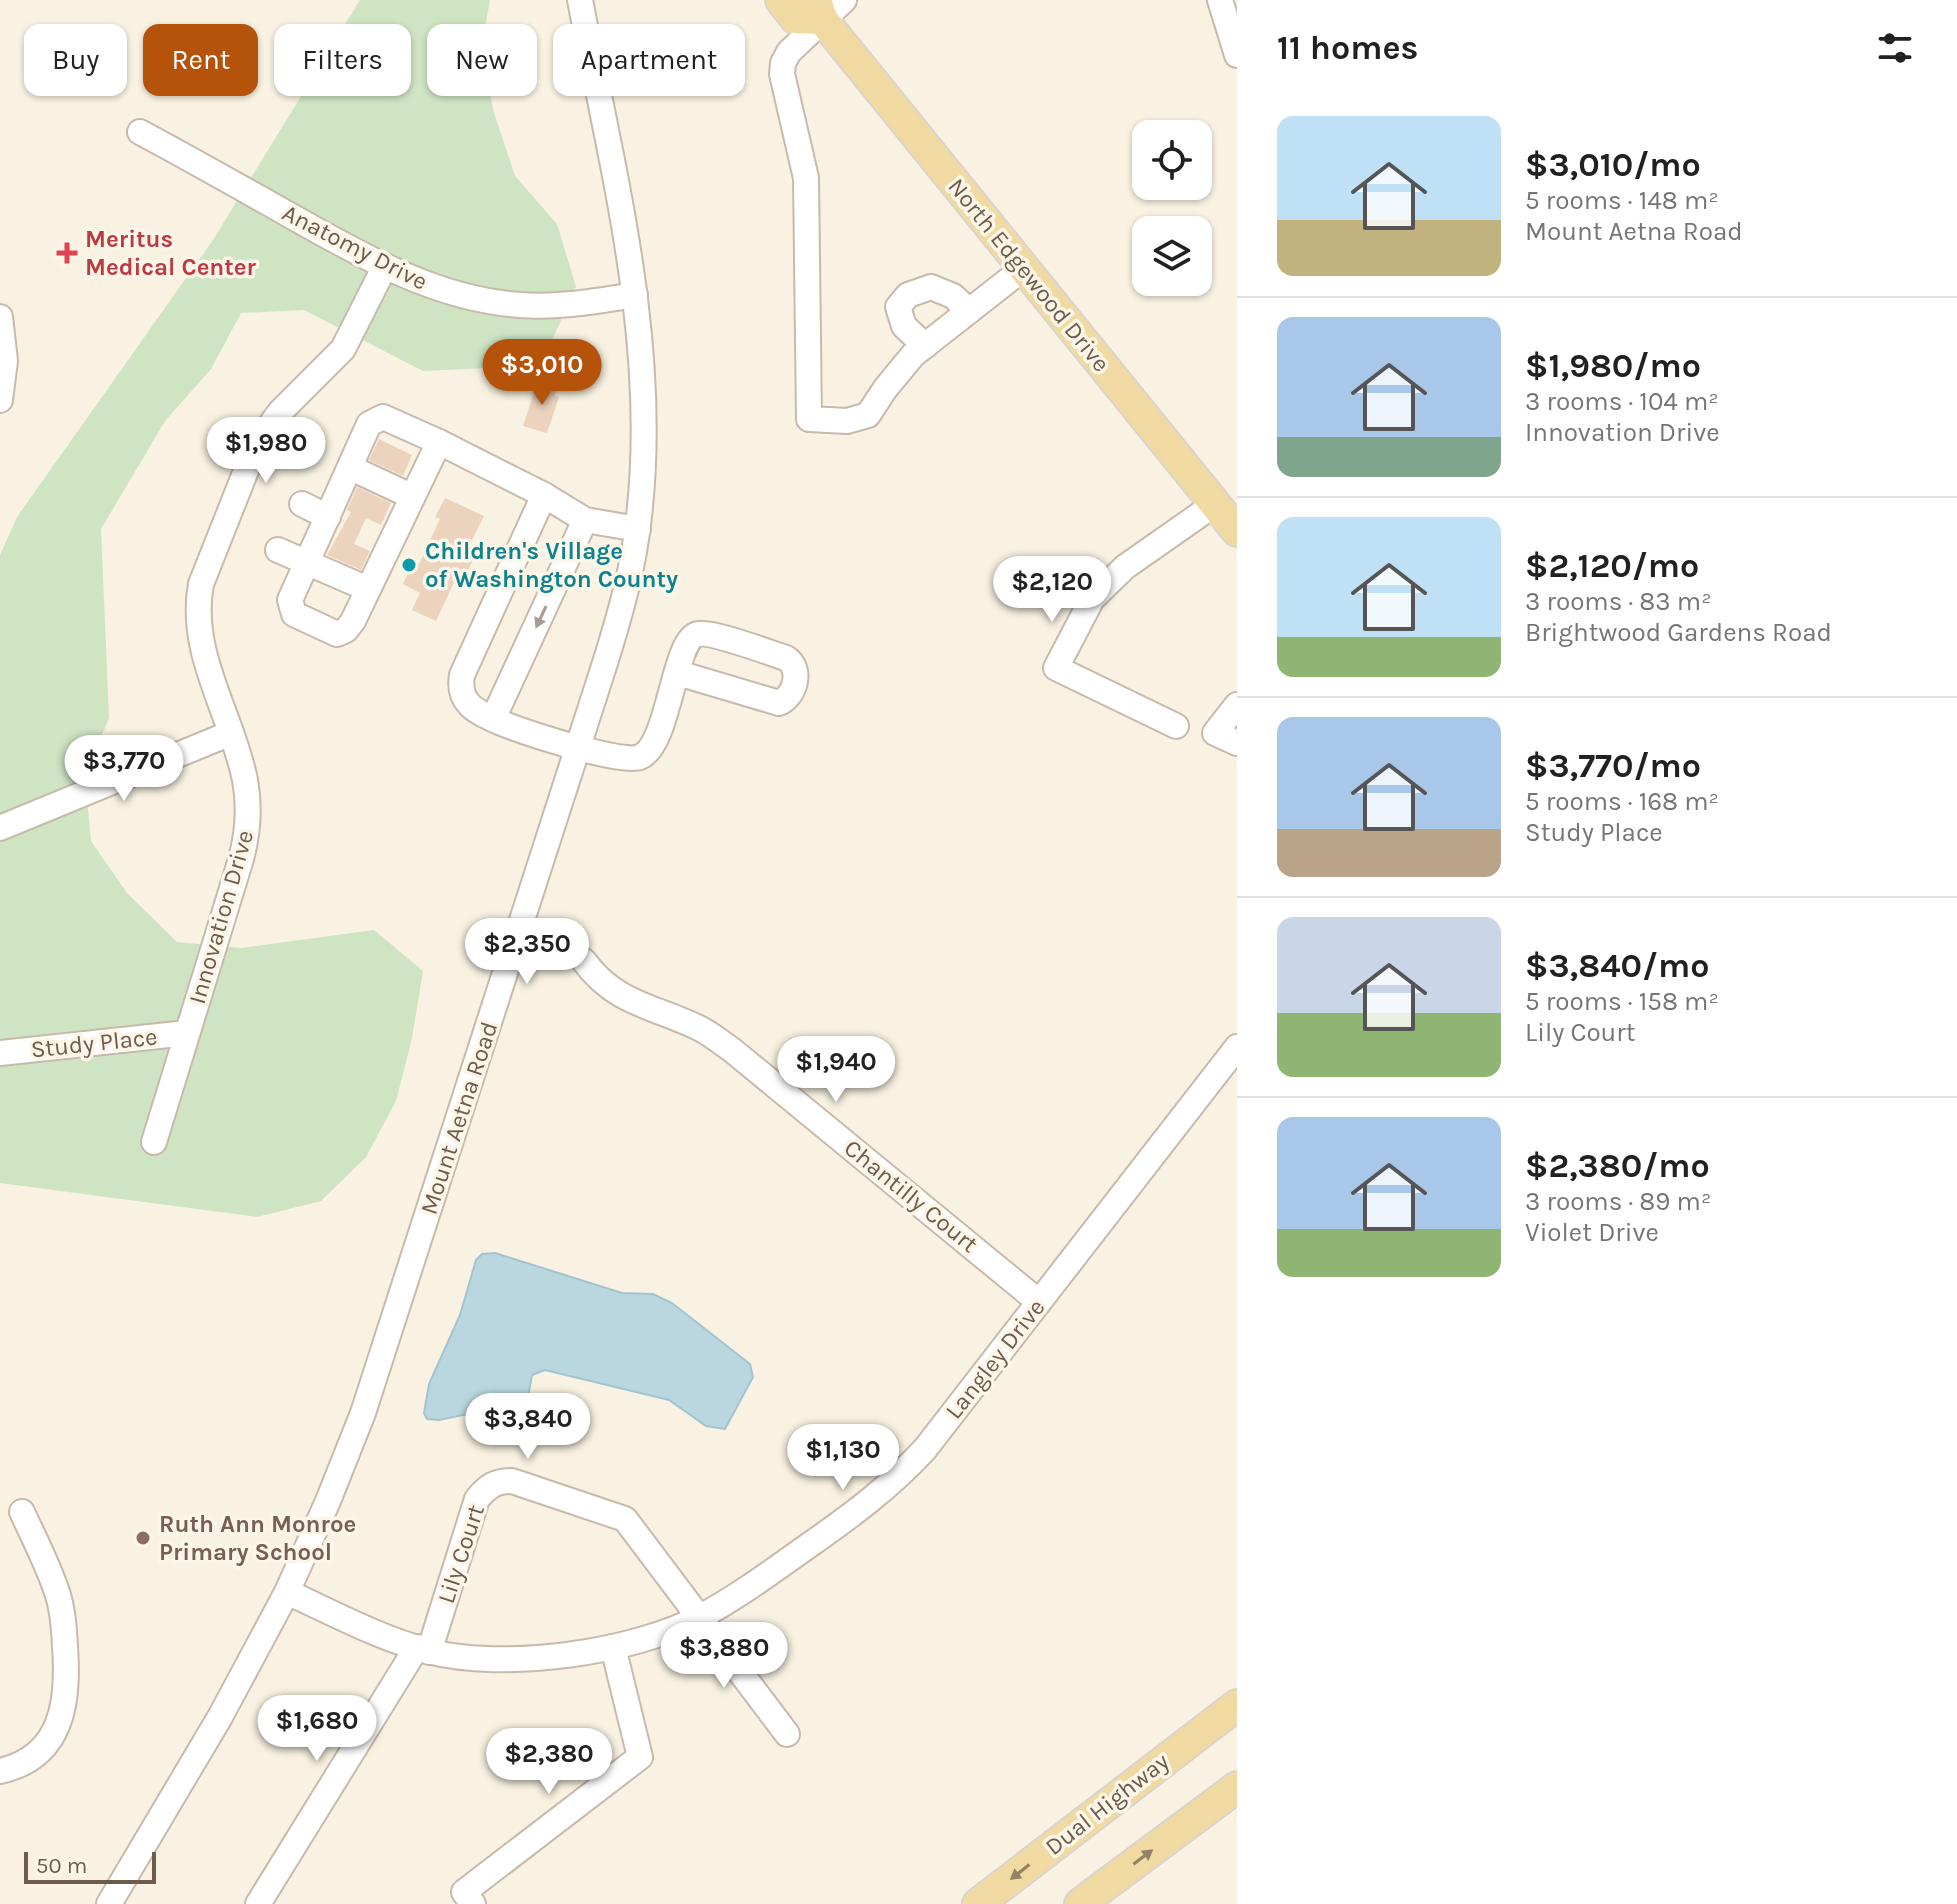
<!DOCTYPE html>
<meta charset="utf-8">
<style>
:root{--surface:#fff;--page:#f6f6f6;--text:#202124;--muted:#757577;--line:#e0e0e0;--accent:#b45309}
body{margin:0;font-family:Karla,sans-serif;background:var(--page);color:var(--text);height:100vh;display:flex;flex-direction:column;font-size:30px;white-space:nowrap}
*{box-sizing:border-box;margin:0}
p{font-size:26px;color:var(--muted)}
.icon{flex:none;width:44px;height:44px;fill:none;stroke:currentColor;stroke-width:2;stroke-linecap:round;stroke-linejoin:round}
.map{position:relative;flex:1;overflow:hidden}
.details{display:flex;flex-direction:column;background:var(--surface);width:720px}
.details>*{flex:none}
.guide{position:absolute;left:24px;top:24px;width:760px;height:72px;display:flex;gap:16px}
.buttons{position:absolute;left:1132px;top:120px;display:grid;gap:16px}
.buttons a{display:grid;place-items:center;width:80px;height:80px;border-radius:16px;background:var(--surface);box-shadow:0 2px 6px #0004;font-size:40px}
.scale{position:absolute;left:24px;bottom:20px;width:132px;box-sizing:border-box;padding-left:8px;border:4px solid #6d5b4c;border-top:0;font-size:22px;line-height:28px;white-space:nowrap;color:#6d5b4c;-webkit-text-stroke:6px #fcf6e8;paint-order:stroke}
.price{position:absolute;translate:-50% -68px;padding:0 18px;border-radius:28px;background:#fff;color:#222;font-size:26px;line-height:52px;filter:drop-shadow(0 2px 4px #0008)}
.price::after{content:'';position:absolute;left:50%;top:48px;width:24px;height:18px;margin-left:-12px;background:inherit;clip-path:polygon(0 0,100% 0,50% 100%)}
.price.on{background:var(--accent);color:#fff}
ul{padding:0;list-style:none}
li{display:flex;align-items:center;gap:24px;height:200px;padding:0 40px}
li+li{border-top:2px solid var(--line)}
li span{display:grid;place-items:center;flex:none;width:224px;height:160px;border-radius:16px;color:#555}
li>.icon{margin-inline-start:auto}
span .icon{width:96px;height:96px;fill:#fffc;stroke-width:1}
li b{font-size:34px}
h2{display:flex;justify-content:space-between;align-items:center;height:96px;padding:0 40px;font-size:34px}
.pill{padding:0 28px;border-radius:16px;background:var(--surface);box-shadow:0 2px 6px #0004;font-size:28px;line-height:72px}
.pill.on{background:var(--accent);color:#fff}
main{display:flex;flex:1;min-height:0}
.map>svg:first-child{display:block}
.green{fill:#cee4c3}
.water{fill:#bad7df;stroke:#a1c5d0;stroke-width:2}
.building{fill:#ebd3bd}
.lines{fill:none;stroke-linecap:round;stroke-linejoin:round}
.minor-casing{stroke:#c8baab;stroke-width:28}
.major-casing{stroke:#d9d4d0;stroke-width:34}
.minor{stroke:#fff;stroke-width:24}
.major{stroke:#f0daa2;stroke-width:30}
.oneway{fill:#a79d94}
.oneway2{fill:#948166}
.health-dot{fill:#e0444e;stroke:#fcf6e8;stroke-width:3}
.culture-dot{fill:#0f9aa8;stroke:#fcf6e8;stroke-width:3}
.education-dot{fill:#8d6e63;stroke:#fcf6e8;stroke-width:3}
.labels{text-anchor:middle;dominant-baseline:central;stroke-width:7;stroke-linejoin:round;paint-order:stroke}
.health-label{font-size:24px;font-weight:bold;fill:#be3a42;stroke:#fcf6e8;text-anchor:start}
.street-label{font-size:24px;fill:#6d5b4c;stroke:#fcf6e8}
.culture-label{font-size:24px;font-weight:bold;fill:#0d838f;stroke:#fcf6e8;text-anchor:start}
.education-label{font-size:24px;font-weight:bold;fill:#785e54;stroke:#fcf6e8;text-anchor:start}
</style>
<main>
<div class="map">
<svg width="1237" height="1904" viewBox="0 0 1237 1904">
<rect width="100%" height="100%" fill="#f9f2e2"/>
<polygon class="green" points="360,0 490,0 481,49 494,113 515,176 557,224 576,287 549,347 487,368 423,371 304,310 241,313 211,369 165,421 101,529 109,718 85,775 91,841 127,893 177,942 242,948 374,930 423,971 412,1038 396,1101 366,1157 321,1201 257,1217 0,1183 0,555 17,517 213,240"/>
<polygon class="water" points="495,1253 622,1293 653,1294 672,1303 750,1364 753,1377 725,1429 706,1426 669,1400 545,1370 532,1375 528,1397 521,1403 439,1420 427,1419 424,1413 429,1384 460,1315 476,1260 482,1254"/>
<g class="building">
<polygon points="543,379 559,384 555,396 559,397 547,433 523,426 535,389 539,390"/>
<polygon points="379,439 412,455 403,476 369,460"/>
<polygon points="357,487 391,503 381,525 366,518 354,544 370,551 361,570 327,555 351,512 347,510"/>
<polygon points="445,498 484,516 466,552 475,556 465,577 458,574 436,621 412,610 420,593 403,584 413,562 419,564 440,519 435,517"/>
</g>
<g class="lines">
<defs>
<g id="minor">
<polyline points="844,0 789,52 783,63 782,74 806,178 809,419 847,421 868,415 885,389 913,355 1024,268"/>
<polyline points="1220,0 1237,55"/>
<path d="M 140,132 C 194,161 247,191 300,221 C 371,260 437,299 520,305 C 559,308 596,301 635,295"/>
<polyline points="0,317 5,361 0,400"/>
<polyline points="925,346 904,326 898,307 908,295 931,287 953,296 969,311"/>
<polygon points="383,417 439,442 353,621 346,630 337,634 294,614 290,600 369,424"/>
<polyline points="439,442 544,495 585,520 638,529"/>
<polyline points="351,468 411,496"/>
<path d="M 544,495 L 462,675 C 457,704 477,712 499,722 C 521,731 622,765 640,757 C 670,745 673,639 698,634 C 712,631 770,653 786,658 C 803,669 795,696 779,703 L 678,673"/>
<polyline points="302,504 328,517"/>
<polyline points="278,550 368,589"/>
<polyline points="1237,705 1215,733 1237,743"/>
<polyline points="493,719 585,520"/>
<polyline points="1176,726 1056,668 1092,599 1125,567 1215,504"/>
<polyline points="0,828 231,733"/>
<path d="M 584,961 C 616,1005 655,1006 701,1029 C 712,1035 722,1043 732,1050 L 1039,1302"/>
<polyline points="0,1053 187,1033"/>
<path d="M 154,1142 L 241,859 C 248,833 250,807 245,780 C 232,714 188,654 201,584 L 257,443 L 280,412 L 343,349 L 384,268"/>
<path d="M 287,1592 C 333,1613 379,1638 428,1651 C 503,1671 634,1653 702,1616 C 739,1596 774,1570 808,1546 C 851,1516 890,1487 925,1449 L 1237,1047"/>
<path d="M 429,1652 L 477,1499 C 488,1486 495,1481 512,1481 L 625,1519 L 787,1734"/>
<path d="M 0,1771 C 63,1757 69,1701 65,1647 C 64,1629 63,1610 57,1592 C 48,1565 34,1538 22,1512"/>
<path d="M 109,1904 L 220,1717 L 287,1592 L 328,1501 L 363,1413 L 605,663 C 620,615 634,566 639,516 C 659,342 612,169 580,0"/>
<polyline points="258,1904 417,1647"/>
<polyline points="473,1904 464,1892 640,1757 613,1647"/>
</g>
<g id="major">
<polyline points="781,0 795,18 822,19"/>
<polyline points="816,0 822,19 1237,531"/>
<polyline points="978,1904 1237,1705"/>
<polyline points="1080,1904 1237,1787"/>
</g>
</defs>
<use href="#minor" class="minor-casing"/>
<use href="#major" class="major-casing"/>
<use href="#minor" class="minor"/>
<use href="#major" class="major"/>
</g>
<defs><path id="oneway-solid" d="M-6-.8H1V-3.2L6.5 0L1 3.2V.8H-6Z" transform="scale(2)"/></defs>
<use class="oneway" href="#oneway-solid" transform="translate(541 617) rotate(115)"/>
<g class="oneway2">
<use href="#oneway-solid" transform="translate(1143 1857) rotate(-37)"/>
<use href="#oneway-solid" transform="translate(1020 1872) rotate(142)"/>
</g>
<path class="health-dot" d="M63 241h8v8h8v8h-8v8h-8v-8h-8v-8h8z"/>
<circle class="culture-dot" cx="409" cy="565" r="8"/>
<circle class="education-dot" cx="143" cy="1538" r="8"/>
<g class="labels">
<g class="health-label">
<text x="85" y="239">Meritus<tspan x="85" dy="28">Medical Center</tspan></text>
</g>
<g class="street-label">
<text transform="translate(355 247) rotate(27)">Anatomy Drive</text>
<text transform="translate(1029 275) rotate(51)">North Edgewood Drive</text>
<text transform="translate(221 917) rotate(-74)">Innovation Drive</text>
<text transform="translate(94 1043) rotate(-6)">Study Place</text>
<text transform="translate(459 1118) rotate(-72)">Mount Aetna Road</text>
<text transform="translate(911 1196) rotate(39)">Chantilly Court</text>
<text transform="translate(995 1359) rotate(-52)">Langley Drive</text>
<text transform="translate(461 1554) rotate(-72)">Lily Court</text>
<text transform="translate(1107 1804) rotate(-38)">Dual Highway</text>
</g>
<g class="culture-label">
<text x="425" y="551">Children's Village<tspan x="425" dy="28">of Washington County</tspan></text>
</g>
<g class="education-label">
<text x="159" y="1524">Ruth Ann Monroe<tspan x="159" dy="28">Primary School</tspan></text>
</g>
</g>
</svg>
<div class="buttons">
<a><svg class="icon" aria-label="locate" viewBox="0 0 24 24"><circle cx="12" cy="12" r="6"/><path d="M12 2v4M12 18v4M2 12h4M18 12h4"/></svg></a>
<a><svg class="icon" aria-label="layers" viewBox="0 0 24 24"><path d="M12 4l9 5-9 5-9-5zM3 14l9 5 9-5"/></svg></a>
</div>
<div class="scale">50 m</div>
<b class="price on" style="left:542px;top:407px">$3,010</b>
<b class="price" style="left:266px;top:485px">$1,980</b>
<b class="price" style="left:1052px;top:624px">$2,120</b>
<b class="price" style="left:124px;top:803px">$3,770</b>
<b class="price" style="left:527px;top:986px">$2,350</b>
<b class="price" style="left:836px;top:1104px">$1,940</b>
<b class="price" style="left:528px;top:1461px">$3,840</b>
<b class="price" style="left:843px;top:1492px">$1,130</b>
<b class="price" style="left:724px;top:1690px">$3,880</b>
<b class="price" style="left:317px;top:1763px">$1,680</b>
<b class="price" style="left:549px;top:1796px">$2,380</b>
<div class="guide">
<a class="pill">Buy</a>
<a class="pill on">Rent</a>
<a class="pill">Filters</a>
<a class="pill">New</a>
<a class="pill">Apartment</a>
</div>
</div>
<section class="details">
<h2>11 homes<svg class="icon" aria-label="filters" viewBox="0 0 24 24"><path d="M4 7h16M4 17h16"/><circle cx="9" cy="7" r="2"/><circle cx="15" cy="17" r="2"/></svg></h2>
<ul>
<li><span style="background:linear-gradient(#bfe0f5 65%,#c2b280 0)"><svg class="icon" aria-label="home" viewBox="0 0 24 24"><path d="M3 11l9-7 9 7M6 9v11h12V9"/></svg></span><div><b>$3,010/mo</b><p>5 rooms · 148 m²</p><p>Mount Aetna Road</p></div></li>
<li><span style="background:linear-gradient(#a9c7e8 75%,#7fa58c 0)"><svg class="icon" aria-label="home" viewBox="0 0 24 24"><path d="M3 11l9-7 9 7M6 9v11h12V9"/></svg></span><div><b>$1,980/mo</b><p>3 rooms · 104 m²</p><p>Innovation Drive</p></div></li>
<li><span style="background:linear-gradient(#bfe0f5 75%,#8fb573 0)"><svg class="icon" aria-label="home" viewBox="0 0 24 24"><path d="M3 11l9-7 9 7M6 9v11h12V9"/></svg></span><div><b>$2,120/mo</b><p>3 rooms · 83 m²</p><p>Brightwood Gardens Road</p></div></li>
<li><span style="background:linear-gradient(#a9c7e8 70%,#b9a48a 0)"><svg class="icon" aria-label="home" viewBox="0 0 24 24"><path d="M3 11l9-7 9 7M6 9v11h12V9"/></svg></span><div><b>$3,770/mo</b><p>5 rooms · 168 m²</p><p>Study Place</p></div></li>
<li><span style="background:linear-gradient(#c9d6e8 60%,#8fb573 0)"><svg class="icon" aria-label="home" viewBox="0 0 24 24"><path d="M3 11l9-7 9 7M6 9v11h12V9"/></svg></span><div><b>$3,840/mo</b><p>5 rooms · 158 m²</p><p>Lily Court</p></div></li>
<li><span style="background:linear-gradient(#a9c7e8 70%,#8fb573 0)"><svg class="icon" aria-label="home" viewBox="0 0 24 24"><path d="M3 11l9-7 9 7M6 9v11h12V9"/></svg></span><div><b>$2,380/mo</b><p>3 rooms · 89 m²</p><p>Violet Drive</p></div></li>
</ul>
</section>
</main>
